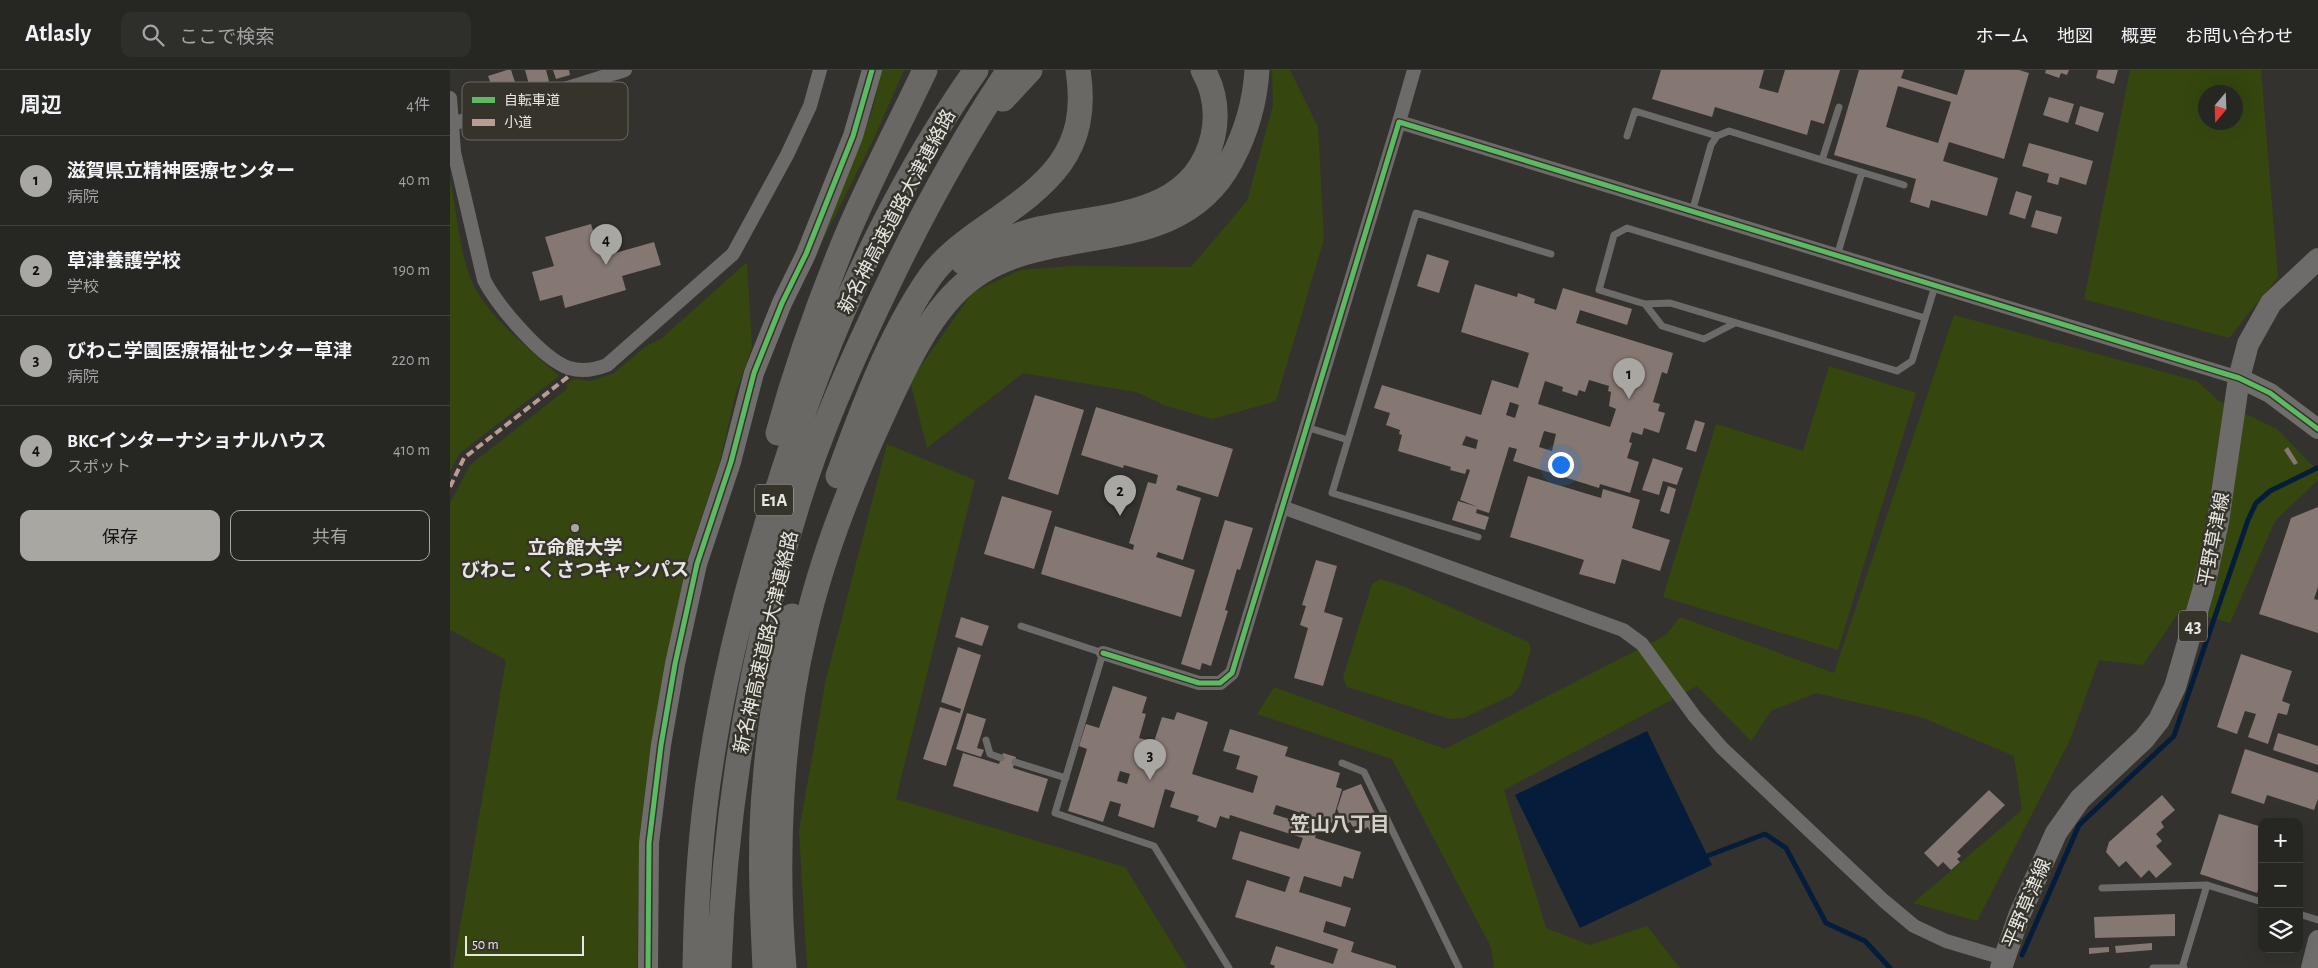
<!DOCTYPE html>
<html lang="ja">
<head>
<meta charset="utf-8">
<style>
	body { margin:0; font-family:"Alegreya Sans","Noto Sans JP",sans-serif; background:#2e2e2a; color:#f1f3f6 }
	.controls { position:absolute; right:15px; bottom:15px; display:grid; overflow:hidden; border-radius:10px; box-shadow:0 5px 20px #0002 }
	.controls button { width:45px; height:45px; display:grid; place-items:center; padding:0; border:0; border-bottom:1px solid #424340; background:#262622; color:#f1f3f6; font:25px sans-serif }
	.compass { position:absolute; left:1748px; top:15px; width:45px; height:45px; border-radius:50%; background:#262622; box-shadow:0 5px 20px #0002; rotate:199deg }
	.scale { position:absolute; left:15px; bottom:12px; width:119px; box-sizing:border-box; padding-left:5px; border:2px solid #e7e6e1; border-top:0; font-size:14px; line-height:18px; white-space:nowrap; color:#e7e6e1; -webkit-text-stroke:4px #36332b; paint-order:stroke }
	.you { position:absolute; left:1110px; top:394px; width:18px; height:18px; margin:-12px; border:4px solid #fff; border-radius:50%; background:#1a73e8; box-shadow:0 0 0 8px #1a73e833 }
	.badge { display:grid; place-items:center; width:32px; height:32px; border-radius:50%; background:#a8a7a2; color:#111; font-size:16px; font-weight:700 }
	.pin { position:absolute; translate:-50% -41px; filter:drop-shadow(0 1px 2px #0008) }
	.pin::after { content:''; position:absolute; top:26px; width:18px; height:15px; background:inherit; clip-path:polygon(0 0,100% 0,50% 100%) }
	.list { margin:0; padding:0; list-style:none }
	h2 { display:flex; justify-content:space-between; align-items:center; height:65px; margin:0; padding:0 20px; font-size:21px }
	h2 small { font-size:16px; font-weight:400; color:#a4a5a5 }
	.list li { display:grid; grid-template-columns:32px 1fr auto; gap:15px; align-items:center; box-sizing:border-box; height:90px; padding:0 20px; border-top:1px solid #424340 }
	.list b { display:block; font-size:19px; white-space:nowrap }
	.list p { margin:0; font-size:16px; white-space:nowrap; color:#a4a5a5 }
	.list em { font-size:16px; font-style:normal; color:#a4a5a5 }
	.actions { display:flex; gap:10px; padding:15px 20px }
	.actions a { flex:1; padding:11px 0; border:1px solid #a8a7a2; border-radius:10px; text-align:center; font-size:18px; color:#a8a7a2 }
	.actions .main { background:#a8a7a2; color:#111 }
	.icon { flex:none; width:28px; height:28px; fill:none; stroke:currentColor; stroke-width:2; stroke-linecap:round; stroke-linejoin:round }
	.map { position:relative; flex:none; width:1868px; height:898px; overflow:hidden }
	header { display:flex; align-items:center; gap:30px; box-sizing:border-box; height:70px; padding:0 25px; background:#262622; border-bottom:1px solid #424340 }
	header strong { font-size:24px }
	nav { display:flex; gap:28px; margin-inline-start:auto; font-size:18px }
	.search { width:350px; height:45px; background:#2e2e2a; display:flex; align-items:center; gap:12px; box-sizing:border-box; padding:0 18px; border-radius:10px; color:#a4a5a5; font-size:19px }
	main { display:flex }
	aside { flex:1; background:#262622 }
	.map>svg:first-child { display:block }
	.green { fill:#35470f; fill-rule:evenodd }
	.water { fill:#051d3b }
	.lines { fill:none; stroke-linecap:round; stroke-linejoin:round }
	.stream { stroke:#051d3b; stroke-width:5 }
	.building { fill:#857771; fill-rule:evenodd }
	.lane { stroke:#6d6b6a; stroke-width:7 }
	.street { stroke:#6d6b6a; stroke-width:14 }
	.secondary { stroke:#6f6e6c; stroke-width:20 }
	.primary { stroke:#6e6c6a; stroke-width:22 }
	.highway { stroke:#6a6865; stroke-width:25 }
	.quiet { stroke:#b99d93; stroke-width:4; stroke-dasharray:8 4; stroke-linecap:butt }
	.cycleway-casing { stroke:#36332b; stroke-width:8 }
	.cycleway { stroke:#5cba63; stroke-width:5 }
	.poi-dot { fill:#a8a7a2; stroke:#36332b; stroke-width:2 }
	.labels { text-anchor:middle; stroke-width:5; stroke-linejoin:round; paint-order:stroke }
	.shield { fill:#36332b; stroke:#b2b0aa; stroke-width:1 }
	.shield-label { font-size:18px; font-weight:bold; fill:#e7e6e1 }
	.street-label { font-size:19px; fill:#e7e6e1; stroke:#36332b }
	.poi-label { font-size:19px; font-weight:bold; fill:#e7e6e1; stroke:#36332b }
	.neighbourhood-label { font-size:20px; font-weight:bold; fill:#d4d0c7; stroke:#36332b }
	.key { fill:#36332b; stroke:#6b6962; stroke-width:1 }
	.key-label { font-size:14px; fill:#e7e6e1 }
</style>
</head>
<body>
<header>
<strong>Atlasly</strong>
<div class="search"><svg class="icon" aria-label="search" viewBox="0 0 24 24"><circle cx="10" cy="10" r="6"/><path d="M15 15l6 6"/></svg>ここで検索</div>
<nav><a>ホーム</a><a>地図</a><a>概要</a><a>お問い合わせ</a></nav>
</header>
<main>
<aside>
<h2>周辺<small>4件</small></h2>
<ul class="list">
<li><span class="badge">1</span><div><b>滋賀県立精神医療センター</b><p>病院</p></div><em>40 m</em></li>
<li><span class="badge">2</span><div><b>草津養護学校</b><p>学校</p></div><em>190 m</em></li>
<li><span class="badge">3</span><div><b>びわこ学園医療福祉センター草津</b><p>病院</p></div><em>220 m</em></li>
<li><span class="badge">4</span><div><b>BKCインターナショナルハウス</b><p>スポット</p></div><em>410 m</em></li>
</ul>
<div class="actions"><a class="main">保存</a><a>共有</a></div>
</aside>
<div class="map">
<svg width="1868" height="898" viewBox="0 0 1868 898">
	<rect width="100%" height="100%" fill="#33322e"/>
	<!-- green -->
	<path class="green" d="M432,0H454L425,66L366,184L422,41Z
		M822,0H840L868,57L874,169L826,331L763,349L716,336L686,322L573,303L477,378L460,311L523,222L570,200L622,196L741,197L797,131L823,35Z
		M1680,0H1811L1828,207L1779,268L1634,229ZM1756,22H1786V52H1756Z
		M0,108C6,139 10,186 23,214C38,247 82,281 109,306L9,384L0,402Z
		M297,192L302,277L286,322L270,391L236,493L198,696L190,764L187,898H3L56,590L0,560V433L20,395L118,318L116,314L124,309L141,311L164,303L196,276L211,269Z
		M1504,245L1747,311L1769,331L1827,359L1868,401V410L1825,451L1780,553L1731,539L1693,595L1649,590L1620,670L1527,851L1463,833L1572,740L1564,686L1471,647L1366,623L1321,641L1301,671L1247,616L1054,720L1096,858L1140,875L1197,856L1230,898H1044L1041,877L942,689L807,644L824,617L995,679L1216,565L1230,547L1384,603Z
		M1379,296L1466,323L1388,580L1213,527L1266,354L1353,381Z
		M437,374L525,410L446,729L675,797L737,898H357L349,761L376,609Z
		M930,509L953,516L1078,572L1081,579L1070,616L1062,625L1014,648L1000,649L897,617L893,607L922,514Z"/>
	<!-- water -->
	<path class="water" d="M1197,661L1262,795L1130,858L1065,725Z"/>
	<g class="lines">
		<!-- stream -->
		<path class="stream" d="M1257,786L1315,764L1336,778L1376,853L1415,871L1440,898
			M1572,885L1629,755L1724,666L1798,450L1806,433L1820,421L1867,398"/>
	</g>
	<!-- building -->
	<path class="building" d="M57,0H61L67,18L44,22L38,6Z
		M75,0H96L99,11L80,18Z
		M103,0H119L120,5L106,9Z
		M1211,0H1314L1309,18L1328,23L1335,0H1390L1374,54L1361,50L1357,65L1265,37L1262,47L1202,29Z
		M1409,0H1454L1451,8L1507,25L1515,0H1569L1579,3L1554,89L1499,72L1493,91L1548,108L1537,146L1481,130L1479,138L1460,132L1466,109L1384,85ZM1448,16L1501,32L1488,73L1436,57Z
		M1596,0H1619L1617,5L1611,3L1609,8L1595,3Z
		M1648,0H1668L1664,14L1646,8Z
		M1599,27L1624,34L1618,53L1593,45Z
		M1630,36L1654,43L1648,62L1625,54Z
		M1579,73L1643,91L1636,115L1610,107L1608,115L1597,112L1599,104L1572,96Z
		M1566,121L1582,126L1575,149L1559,144Z
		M1586,140L1612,147L1607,164L1581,157Z
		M141,154L151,187L204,172L211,195L172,206L176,220L115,238L112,225L90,231L82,202L104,196L95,167Z
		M977,184L999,191L989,223L967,216Z
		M1025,214L1067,227L1068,223L1085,229L1084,233L1106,240L1113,218L1182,239L1177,255L1130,240L1126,253L1223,283L1217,304L1212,302L1203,332L1210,334L1208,341L1215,343L1209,363L1194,358L1192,365L1182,362L1179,372L1182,373L1177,388L1189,392L1180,423L1150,414L1149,418L1063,391L1067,379L1059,377L1039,443L1027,439L1026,443L1039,447L1035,460L1002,450L1008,431L1028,437L1010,430L1020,400L1017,399L1015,404L1000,400L1001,397L948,381L952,365L949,364L950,360L936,355L940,343L924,338L932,315L1031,345L1042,310L1068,318L1079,283L1011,262ZM1139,310L1159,316L1158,321L1161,322L1159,336L1166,339L1160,357L1088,334L1095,311L1113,317L1112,321L1127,326L1129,320L1135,322ZM1060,332L1069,335L1065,348L1056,345ZM1094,361L1106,364L1102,381L1089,377ZM1016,366L1028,370L1026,379L1012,375Z
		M585,325L634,340L608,425L558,409Z
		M646,337L783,379L768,427L728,415L726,420L751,428L733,490L708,482L706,487L745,500L731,547L591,504L605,456L683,480L684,475L679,473L698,412L706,414L708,405L674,395L673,398L631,385Z
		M1245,350L1255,353L1246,382L1236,379Z
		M1838,377L1848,393L1844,395L1834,380Z
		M1203,388L1233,398L1227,415L1213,411L1209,425L1192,420Z
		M1078,406L1151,428L1153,419L1190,430L1182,458L1220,470L1210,501L1172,489L1165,514L1129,504L1134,490L1060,467Z
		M1218,416L1226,419L1219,444L1210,441Z
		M552,426L602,441L584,499L534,484Z
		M1868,437V517L1864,529L1868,530V563L1809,544L1841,448Z
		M775,450L803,458L790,500L787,499L775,540L778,541L761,596L752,593L750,600L731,594Z
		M866,490L887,496L874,542L893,548L873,616L844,608L858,558L850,555L856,536L852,535Z
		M511,547L539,556L532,576L505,567Z
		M508,577L531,585L496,696L473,689L490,637L510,643L511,639L491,632Z
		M1791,584L1842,601L1832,631L1840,634L1837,645L1828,643L1818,674L1798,667L1806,644L1795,641L1787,664L1767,657Z
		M663,616L697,627L692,643L696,644L689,668L704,672L712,647L724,650L727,642L758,652L742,704L803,723L808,706L786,699L790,686L773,681L780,659L838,677L835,686L890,703L886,717L892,719L882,753L826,735L823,744L868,758L865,768L911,782L903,809L894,806L891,817L854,806L849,822L901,838L895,857L876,851L873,862L904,872L901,882L946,896V898H824L825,896L820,894L826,876L883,894L888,879L785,847L797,810L835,822L840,807L782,789L790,761L849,779L853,768L780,745L779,749L770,746L766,758L747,751L749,746L720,737L725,722L715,719L704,758L668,746L671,734L660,731L653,752L618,741L637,679L629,676L636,654L649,658ZM670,701L680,704L677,714L667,711Z
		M517,643L536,649L527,678L534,680L531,687L506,679Z
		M1828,663L1868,676V695L1823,680Z
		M1795,679L1868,703V729L1864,740L1817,725L1814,734L1781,723Z
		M513,683L549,694L553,683L566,687L563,698L598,709L588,742L503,716Z
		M911,714L929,752L924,754L926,758L920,761L918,757L912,760L909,755L903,757L900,752L894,755L887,739L893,721Z
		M1539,720L1555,735L1507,782L1511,786L1507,789L1510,792L1501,800L1493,792L1488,797L1474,783Z
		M1712,725L1725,740L1711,752L1714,757L1706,764L1712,771L1706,776L1722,794L1706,808L1699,800L1691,808L1676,791L1669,797L1656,782L1659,772Z
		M1769,744L1812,757V807L1807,823L1750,804Z
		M1725,844V866L1645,868L1644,847Z
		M1702,873V880L1666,883L1665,876Z
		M1659,877V882L1639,884V878Z"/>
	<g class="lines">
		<!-- lane -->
		<path class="lane" d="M1177,66L1185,41L1267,66
			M1372,90L1454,115
			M1242,142L1261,75L1267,66L1279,61L1372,90L1389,37
			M1387,186L1412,102
			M1195,234L1212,256L1254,269L1285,253
			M1475,248L1177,158L1164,165L1149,220L1195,234L1220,233L1447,301L1462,291L1485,216
			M856,357L898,370
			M1028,467L882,423L966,143L1101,184
			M571,556L653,583L605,743L704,776L779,898
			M536,670L540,684L551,688
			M565,692L616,708
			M892,693L914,702L1009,898
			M1652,818L1757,815L1812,832
			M1849,844L1868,850
			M1703,898H1734
			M1732,898L1757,815"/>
		<!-- street -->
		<path class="street" d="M0,28L2,54L175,0
			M949,52L964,0
			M2,54L4,82L34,210C47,235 92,289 119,298C132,302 144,300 157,295L283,184L337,85L360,36L370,0
			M832,437L1173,560L1192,574L1245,647L1272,678L1434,831L1464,856L1496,871L1553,888
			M653,583L749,613H770L782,603L949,52L1789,308"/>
		<!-- secondary -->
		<path class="secondary" d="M1789,308L1820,323L1868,359
			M198,898L199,773L211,675L225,594L247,494L281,392L304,303L332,233L356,184L403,66L422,0
			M1861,898L1868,870"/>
		<!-- primary -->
		<path class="primary" d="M1551,898L1569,846L1606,763L1630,729L1694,669L1709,650L1725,617L1753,521L1768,452L1789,308L1798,274L1821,233L1868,189"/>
		<!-- highway -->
		<path class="highway" d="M553,29L580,0
			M513,192C536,176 561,166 589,159C654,144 744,149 763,66C768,42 765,21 753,0
			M328,363C346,298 368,235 394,172C418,114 448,57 475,0
			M388,406C412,340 439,266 480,207C494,187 516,171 536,157C598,114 641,83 628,0
			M245,898C246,829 250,761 261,693C273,613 292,536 315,460C363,298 428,139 526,0
			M269,898C275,733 304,565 356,408C380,337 412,268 445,200C479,131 516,64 559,0
			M315,898C312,836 309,773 315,712C319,656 329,601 342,546
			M334,898C325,791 330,666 355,561C372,486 401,413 433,344C454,298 481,238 522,208C601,149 728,192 781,91C796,63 805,32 807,0"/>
		<!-- quiet -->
		<path class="quiet" d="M0,417L14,388L119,306"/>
		<defs>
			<path id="cycleway" d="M653,583L749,613H770L782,603L949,52L1789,308L1820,323L1868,359
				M198,898L199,773L211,675L225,594L247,494L281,392L304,303L332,233L356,184L403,66L422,0"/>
		</defs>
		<!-- cycleway casing -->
		<use href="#cycleway" class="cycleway-casing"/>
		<!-- cycleway -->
		<use href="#cycleway" class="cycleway"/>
	</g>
	<!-- markers -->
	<circle class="poi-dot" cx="125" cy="458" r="5"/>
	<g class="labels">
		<!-- shield labels -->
		<g class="shield">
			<rect x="305" y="414.5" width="38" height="31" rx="4"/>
			<rect x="1729" y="540.5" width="28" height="31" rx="4"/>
		</g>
		<g class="shield-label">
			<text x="324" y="436">E1A</text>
			<text x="1743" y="562">43</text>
		</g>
		<!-- street labels -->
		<g class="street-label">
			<text transform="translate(446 141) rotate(-62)" y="7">新名神高速道路大津連絡路</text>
			<text transform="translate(1763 469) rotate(-79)" y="7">平野草津線</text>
			<text transform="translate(315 572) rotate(-77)" y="7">新名神高速道路大津連絡路</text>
			<text transform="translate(1576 833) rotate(-67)" y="7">平野草津線</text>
		</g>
		<!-- poi labels -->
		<g class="poi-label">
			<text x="125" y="484">立命館大学<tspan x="125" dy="22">びわこ・くさつキャンパス</tspan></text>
		</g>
		<!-- neighbourhood labels -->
		<g class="neighbourhood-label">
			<text x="890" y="761">笠山八丁目</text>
		</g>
	</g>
	<!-- legend -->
	<rect x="12" y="12" width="166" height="58" rx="8" class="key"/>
	<rect x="22" y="27" width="23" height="6" fill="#5cba63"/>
	<rect x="22" y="49" width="23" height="7" fill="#b99d93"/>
	<g class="key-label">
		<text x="54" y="35">自転車道</text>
		<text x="54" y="57">小道</text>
	</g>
</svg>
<div class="controls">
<button>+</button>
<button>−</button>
<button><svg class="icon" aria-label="layers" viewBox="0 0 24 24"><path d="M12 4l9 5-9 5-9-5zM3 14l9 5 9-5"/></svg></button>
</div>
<svg class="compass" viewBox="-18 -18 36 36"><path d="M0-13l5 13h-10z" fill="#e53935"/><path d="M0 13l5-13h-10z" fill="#a4a5a5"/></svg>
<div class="scale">50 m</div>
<div class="you"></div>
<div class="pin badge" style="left:1179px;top:329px">1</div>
<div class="pin badge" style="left:670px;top:446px">2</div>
<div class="pin badge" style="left:700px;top:710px">3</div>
<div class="pin badge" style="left:156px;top:195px">4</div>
</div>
</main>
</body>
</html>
